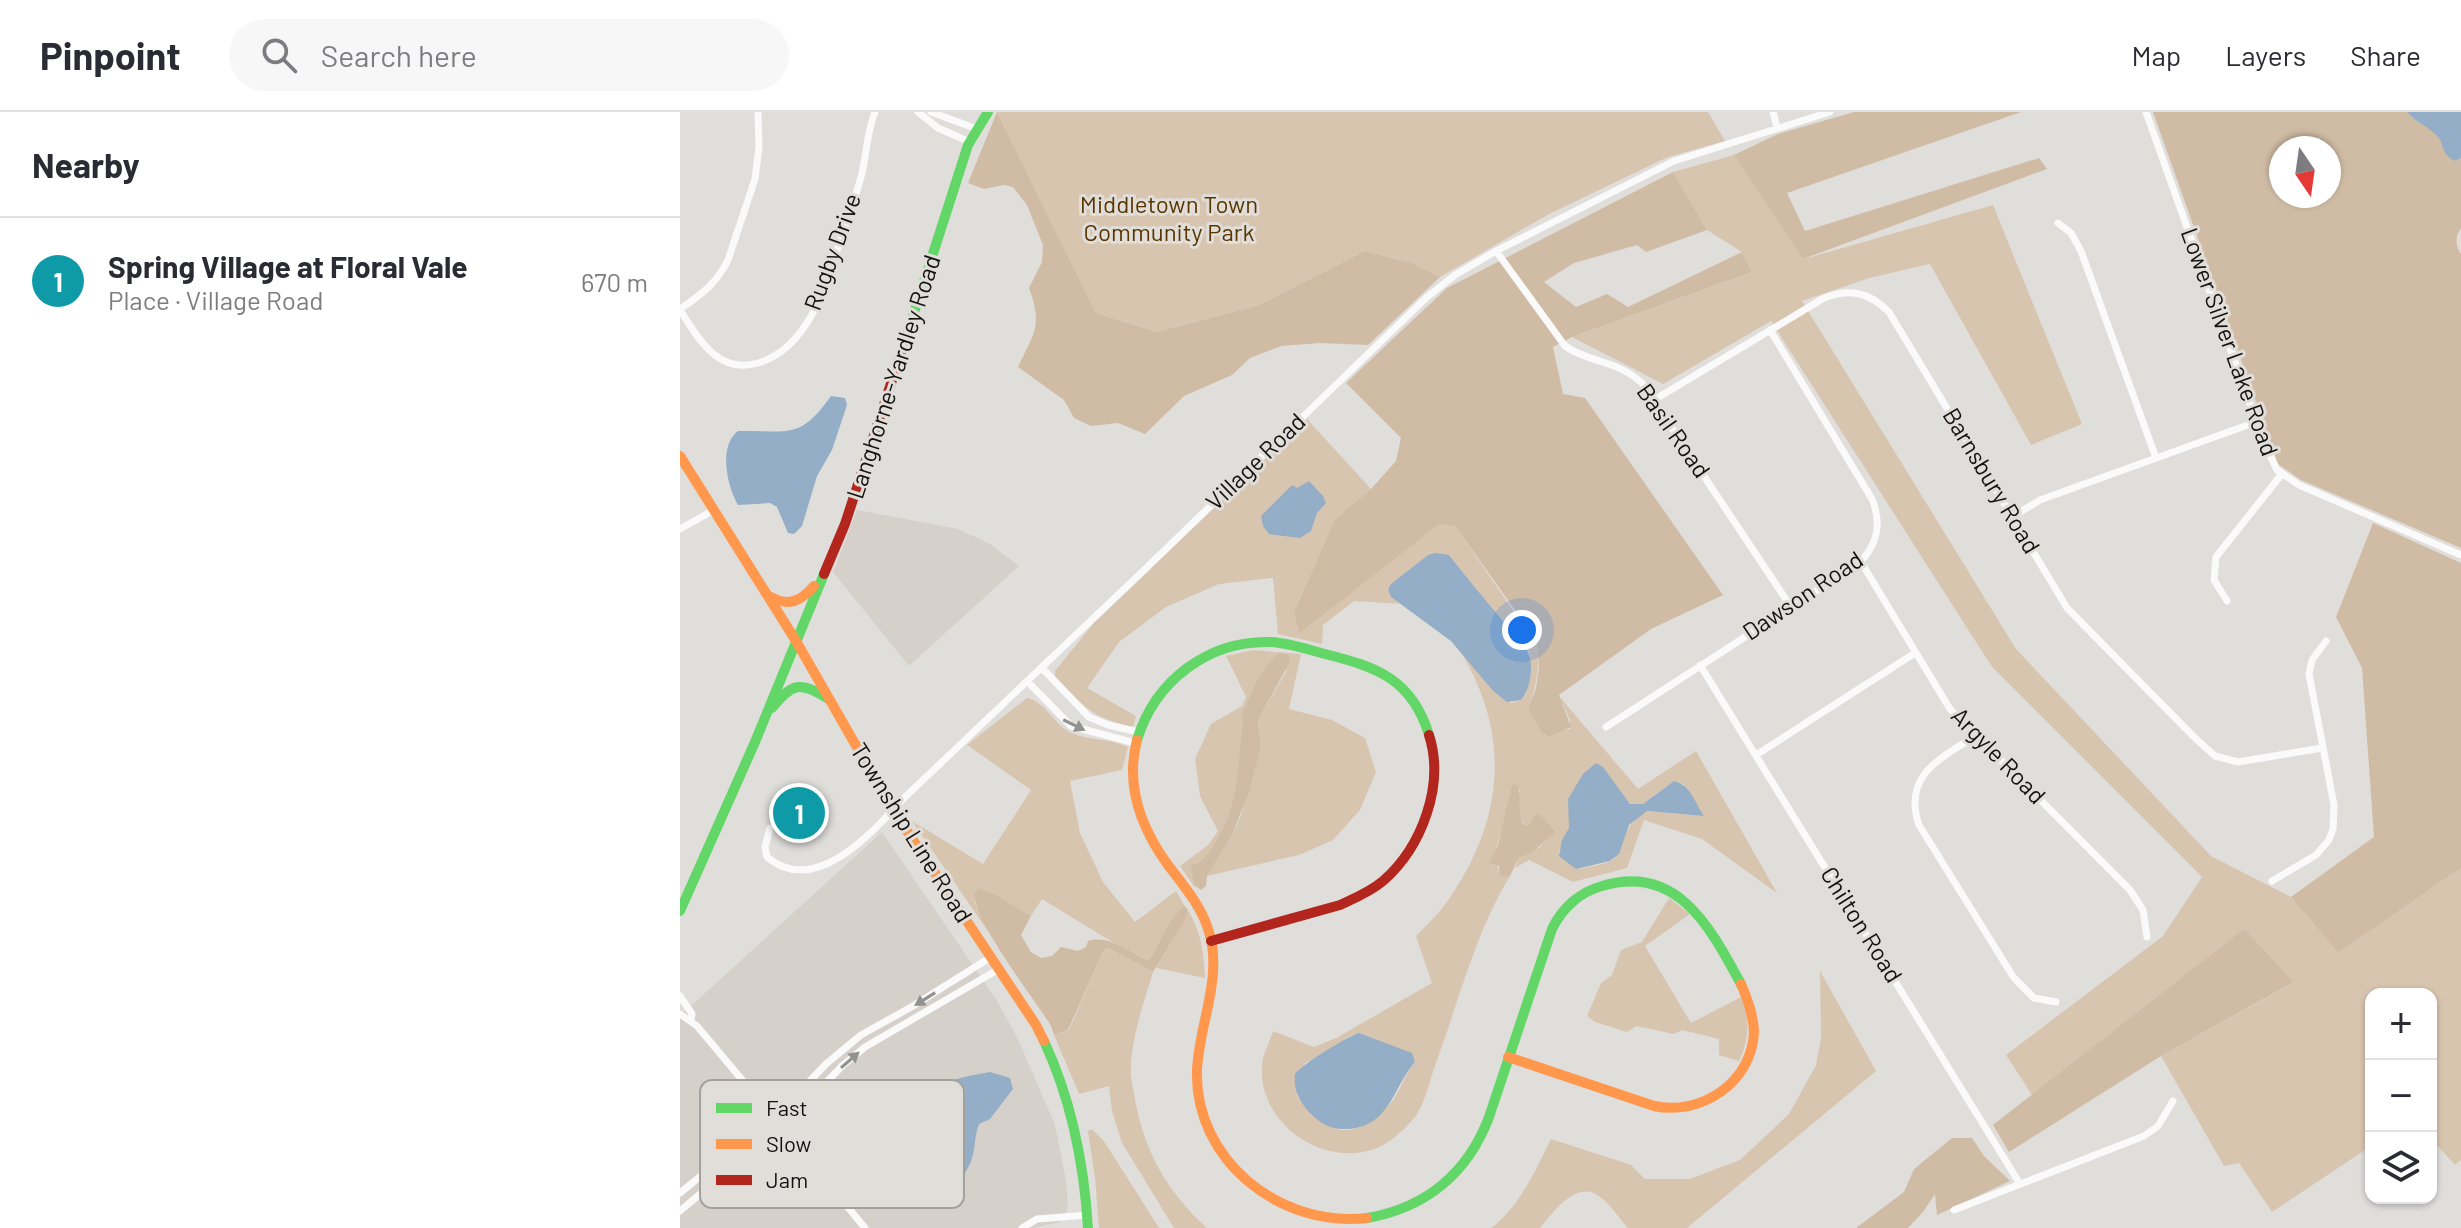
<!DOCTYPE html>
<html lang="en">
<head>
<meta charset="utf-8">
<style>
	body { margin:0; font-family:Barlow,sans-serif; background:#f7f7f7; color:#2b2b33 }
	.controls { position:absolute; right:24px; bottom:24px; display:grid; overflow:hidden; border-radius:16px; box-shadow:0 2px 6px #0004 }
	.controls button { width:72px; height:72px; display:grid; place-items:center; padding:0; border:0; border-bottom:2px solid #e1e1e2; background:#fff; color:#2b2b33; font:40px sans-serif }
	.compass { position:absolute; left:1589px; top:24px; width:72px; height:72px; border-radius:50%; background:#fff; box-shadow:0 2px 6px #0004; rotate:167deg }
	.you { position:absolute; left:842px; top:518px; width:28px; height:28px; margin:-20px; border:6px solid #fff; border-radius:50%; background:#1a73e8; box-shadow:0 0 0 12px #1a73e833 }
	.badge { display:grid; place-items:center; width:52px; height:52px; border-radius:50%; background:#2563eb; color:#fff; font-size:26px; font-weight:700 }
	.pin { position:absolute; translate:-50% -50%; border:4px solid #fff; box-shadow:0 2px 8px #0006 }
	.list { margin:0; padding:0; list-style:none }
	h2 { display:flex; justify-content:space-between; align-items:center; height:104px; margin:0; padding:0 32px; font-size:34px }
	h2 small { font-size:26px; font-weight:400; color:#7c7c81 }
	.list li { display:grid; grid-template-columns:52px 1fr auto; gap:24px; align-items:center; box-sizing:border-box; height:128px; padding:0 32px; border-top:2px solid #e1e1e2 }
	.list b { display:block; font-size:30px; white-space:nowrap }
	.list p { margin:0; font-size:26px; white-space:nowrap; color:#7c7c81 }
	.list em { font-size:26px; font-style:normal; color:#7c7c81 }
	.icon { flex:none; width:44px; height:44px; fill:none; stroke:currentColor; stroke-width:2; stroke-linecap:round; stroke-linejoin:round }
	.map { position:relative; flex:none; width:1781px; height:1116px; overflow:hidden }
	header { display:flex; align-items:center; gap:48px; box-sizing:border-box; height:112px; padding:0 40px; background:#fff; border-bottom:2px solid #e1e1e2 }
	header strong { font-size:38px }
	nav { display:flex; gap:44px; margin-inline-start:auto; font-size:28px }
	.search { width:560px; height:72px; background:#f7f7f7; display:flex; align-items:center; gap:20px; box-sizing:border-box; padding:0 28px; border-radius:44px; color:#7c7c81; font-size:30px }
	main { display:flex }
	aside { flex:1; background:#fff }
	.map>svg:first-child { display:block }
	.built { fill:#d6d0ca }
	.green { fill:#d8c5b0; fill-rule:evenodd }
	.forest { fill:#d0bca5; fill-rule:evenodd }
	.water { fill:#93aec6 }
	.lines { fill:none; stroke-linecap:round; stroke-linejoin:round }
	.street { stroke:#fafafa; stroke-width:7 }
	.fast { stroke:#63d668; stroke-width:10 }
	.slow { stroke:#ff974d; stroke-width:10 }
	.jam { stroke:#b3261e; stroke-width:10 }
	.oneway { fill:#929291 }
	.labels { text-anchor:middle; stroke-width:6; stroke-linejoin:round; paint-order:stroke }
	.park-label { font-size:24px; fill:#593601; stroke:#e1deda }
	.street-label { font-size:24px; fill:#131210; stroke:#e1deda }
	.key { fill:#e1deda; stroke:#a3a19d; stroke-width:2 }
	.key-label { font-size:22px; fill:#131210 }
</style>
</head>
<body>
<header>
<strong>Pinpoint</strong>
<div class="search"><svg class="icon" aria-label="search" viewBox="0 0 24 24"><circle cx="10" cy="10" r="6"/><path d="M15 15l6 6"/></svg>Search here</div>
<nav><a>Map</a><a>Layers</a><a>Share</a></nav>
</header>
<main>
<aside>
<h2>Nearby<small></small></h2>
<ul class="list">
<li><span class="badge" style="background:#0f9aa8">1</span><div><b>Spring Village at Floral Vale</b><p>Place · Village Road</p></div><em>670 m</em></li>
</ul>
</aside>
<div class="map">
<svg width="1781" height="1116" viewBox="0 0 1781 1116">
	<rect width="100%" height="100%" fill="#e0dedb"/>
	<!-- built -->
	<path class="built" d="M177,398L278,417L310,432L339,454L229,554L153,460Z
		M202,720L316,887L338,927L375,1013L386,1068L388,1096L380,1110L353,1116H0V904Z"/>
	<!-- green -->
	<path class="green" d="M317,0H1028L1045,29L988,45L869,102L760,165L732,151L685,139L579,193L477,220L416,201Z
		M1054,43L1124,147L1313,93L1402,312L1351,333L1250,152L1189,166L1122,189L1336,537L1531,744L1611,785L1658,841L1781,756V1048L1775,1053L1751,1027V882H1691V1034L1592,1100L1559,1051L1544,1054L1481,944L1613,871L1564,818L1352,983L1326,943L1483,824L1522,765L1312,555L1091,209L983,272L892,225L1072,160L1062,140L1027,118L993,60Z
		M627,307L691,377L655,407L614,500L619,522L759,411L775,414L852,526L857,529C860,554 857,573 848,597L865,624L880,618L890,617V608L879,584L958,677L1016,639L1097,781L1022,727L964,708L947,756L893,770L849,748L835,756L839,745L859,736L874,716L863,708L850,710L848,715C836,707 837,691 840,679L832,672L826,703L815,740L819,762L830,764C795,821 779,889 756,951C750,967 746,988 737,1002C731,1011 719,1022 711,1028C658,1066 577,1017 582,954C582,943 590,930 593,919L634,935L656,926L752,871L736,824C747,812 760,801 769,787C825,706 831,621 779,537L813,579L831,591L841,588L846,582L851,562L849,540L841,526L818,504L769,443H748L708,477L718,491L723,492L674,489L643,513L642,532L598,522L593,466L539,472L486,495L439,530L407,576L456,604L453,615C412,606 404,594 375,566V559L413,512ZM994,669L1003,672L1023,704L967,699C939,714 945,741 931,749C922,753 909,754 900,757L879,740L889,716L945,688L955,694L963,692ZM672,923L693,926L735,950C724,963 720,981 709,993C674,1031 646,1024 617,984L625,951L645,941Z
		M573,538L621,542L609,597L652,608L685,626L696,660L680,698L653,728L619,743L527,764L551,725L561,703L581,634L578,608L607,558C573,567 576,572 561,602L563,607L556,687L533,739L514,762L513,769L516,777L500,754L528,733L538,719L520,684L515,647L531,612L562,594L566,585L546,544Z
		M347,586C365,589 375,614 392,621C409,629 431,626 448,635L442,658L390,669L400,721L423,770L455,810L496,779L504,793L490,809L472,844L468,848L429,828L362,787L351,804L313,781H294L295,792L314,828L232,709L303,752L351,678L287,633Z
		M989,786L1010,802L965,834L1011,911L1061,885C1071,907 1069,928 1059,949L1039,943V927L1002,918L994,922L956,914L947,920L915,910L907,904L921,871L932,863L941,838L962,830Z
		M508,798C521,820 524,841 525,866L476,856L504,811Z
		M428,836L473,860C464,891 451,925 451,958C450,965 453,974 454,982C463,1037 486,1079 527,1116H494L442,1031L432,999L429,974L399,982L374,923L389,918L424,838Z
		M1140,859L1196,959L1007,1116H948C939,1106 928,1089 917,1083C895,1069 872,1102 860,1116H811C839,1096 856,1057 871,1027L951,1053L965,1067H1010L1060,1048L1109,1002L1136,953L1141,926Z
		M412,1017L424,1029L479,1116H419L415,1066L408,1019Z"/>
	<!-- forest -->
	<path class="forest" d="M317,0L416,201L477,220L579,193L685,139L732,151L760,165L688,233L640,231L601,234L570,246L552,263L504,284L465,322L438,311L411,314L394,306L384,288L338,255C354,221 363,214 349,176L362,150L363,133L347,93L333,75L324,73L304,77L288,71Z
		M1174,0H1341L1107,81L1125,119L1359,46L1367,57L1123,147L1054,43L1098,22Z
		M1473,0H1727C1735,10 1745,13 1755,21C1760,26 1767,40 1775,49L1781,46V116C1775,125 1775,133 1781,142V436L1621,368L1598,352ZM1601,36H1649V84H1601Z
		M993,60L1027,118L966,140L957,133L894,151L864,170L896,195L927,182L948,195L1062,140L1072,160L892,225L873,235L883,282L905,286L1043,483L971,517L879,583L891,615L868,625L862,621L848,597L856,576L859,556L857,529L775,414L759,412L619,522L614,500L655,407L691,377L716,349L721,326L666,271L767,176Z
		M1693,411L1781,451V756L1658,841L1611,785L1694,725L1682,556L1656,505Z
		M600,541L608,543L610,550L578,608L581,634L569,680L551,725L527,764L526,774L521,778L514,773L511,754C526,749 529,741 536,729C561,689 557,652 563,608L561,602C572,581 580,555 600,541Z
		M832,672L837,673C843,685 836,699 843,712L848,714L854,704L859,702L874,717L875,721C863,729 855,742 839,745L830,764L822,765L819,762V754L809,751L818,733Z
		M300,777L313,781L351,804L341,823L351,840L361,846L372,844L381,835L398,839L406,835L408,829C429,822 449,840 468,848L472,844L490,809L504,793L508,798L504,811L473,860L428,836L424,838L388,918L374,923L371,914C354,886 294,810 294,781Z
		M1564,817L1614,870L1481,944L1329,1040L1313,1013Z
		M1272,1026H1292L1304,1044L1330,1069L1257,1103L1255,1082L1243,1100L1228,1116H1176L1224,1080L1234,1057Z"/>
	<!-- water -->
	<path class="water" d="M1727,0H1781V46L1775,49C1759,41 1766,31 1755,22C1746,13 1735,10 1727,0Z
		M151,284L165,286L167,293L152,338L137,364L122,414L114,422L108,421L97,395L90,391L58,393C47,374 38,334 58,319C109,318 119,329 151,284Z
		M629,369L643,384L646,391L637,401L631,419L620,426L589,422L583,414L581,404L612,373L617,376Z
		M756,441L769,443C785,463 801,483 817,502C833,522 852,531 851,559C850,570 848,580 841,588L827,590L813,579L771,529L711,485L708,477L711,472L748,443Z
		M916,651L923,655L950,692H963L994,669C1012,674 1014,690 1024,704L967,699L949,713L939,742L930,749L896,757L879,744L882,728L889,716L888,687L903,662Z
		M679,921L732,941L735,950C713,975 710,1014 669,1017C652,1018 642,1013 630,1001C620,990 613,978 615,962C621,953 668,924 679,921Z
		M310,960L330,966L333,977L310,1007L299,1012C294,1025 296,1036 291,1049C271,1099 236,1067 219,1035L229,1020L223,1011C239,974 274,966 310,960Z"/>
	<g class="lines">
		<!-- street -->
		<path class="street" d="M238,0L258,16L290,30
			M251,0L297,17
			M1093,0L1097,15
			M1466,0L1582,326L1597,358L1619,373L1781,443
			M1378,111L1391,121L1401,139L1476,346
			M816,139L885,234C911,252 935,247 962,271L1111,495
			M0,197C21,183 37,171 48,148L75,67L79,35L78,0
			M0,198C18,226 38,263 78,251C129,236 146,173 160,129C167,108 175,87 181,65C187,43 186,22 195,0
			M974,288L1144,186C1170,176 1189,180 1209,200L1387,496L1514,625L1535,644L1558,650L1642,636
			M1332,405L1360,388L1576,310
			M0,417L34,398
			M1181,450L1270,597L1450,778L1463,798L1467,825
			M1547,489L1534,468L1536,445L1601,363
			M1020,553L1340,1072
			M362,556L409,605L428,613L459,620
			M348,570L391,614L455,631
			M926,615L1178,452C1198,433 1202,412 1192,387L1090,218
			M1297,623C1261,646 1222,663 1239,713L1334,866L1354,886L1376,890
			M1076,643L1235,541
			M90,716L85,735L87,745C135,786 193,720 224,686L461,461L747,185L775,163L816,139L994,49L1150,0
			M1592,769L1636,743L1649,728L1653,717L1654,693L1629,562L1632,548L1646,529
			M0,884L12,902L11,909
			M0,902L17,914L84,994
			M77 1009a19 19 0 1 1 38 0a19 19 0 1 1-38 0Z
			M107,993L146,952L181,923L233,894L311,845
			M115,1003L162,954L185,935L319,857
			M109,1024L185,1116
			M0,1081L78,1017
			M1274,1098L1464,1024L1478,1014L1493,989
			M0,1099L86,1026
			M342,1116L357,1107L408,1103"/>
		<!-- fast -->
		<path class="fast" d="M231,210L288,33L308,0
			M92,596C112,571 120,569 147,586
			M457,628C475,569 528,528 591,530C609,531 627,537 645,542C697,555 732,567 749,623
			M0,799L75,630L144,462
			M364,929C392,989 404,1051 408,1116
			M687,1106C746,1096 788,1061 809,1005L872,817C882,796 900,780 922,774C998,751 1031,817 1061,872"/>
		<!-- slow -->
		<path class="slow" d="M0,344L116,529L213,698L356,913L364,929
			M91,485C109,495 121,489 134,474
			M457,628C445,674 461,716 488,753C504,774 522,795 529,820C543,866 519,912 517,958C514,1048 600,1116 687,1106
			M828,945L974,994C1021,1004 1071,971 1074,921C1074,904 1068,888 1061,872"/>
		<!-- jam -->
		<path class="jam" d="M144,462L165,412L231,210
			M531,829L660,793C675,786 690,780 703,769C742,735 765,673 749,623"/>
	</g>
	<!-- one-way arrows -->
	<defs><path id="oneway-solid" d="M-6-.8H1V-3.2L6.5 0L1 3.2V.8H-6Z" transform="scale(2)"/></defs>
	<g class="oneway">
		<use href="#oneway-solid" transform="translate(394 613) rotate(26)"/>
		<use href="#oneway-solid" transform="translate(245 887) rotate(148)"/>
		<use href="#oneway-solid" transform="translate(170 948) rotate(-41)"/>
	</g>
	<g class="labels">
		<!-- park labels -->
		<g class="park-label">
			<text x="489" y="101">Middletown Town<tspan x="489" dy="28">Community Park</tspan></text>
		</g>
		<!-- street labels -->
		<g class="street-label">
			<text transform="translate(153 140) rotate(-70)" y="8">Rugby Drive</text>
			<text transform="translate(1549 230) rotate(70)" y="8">Lower Silver Lake Road</text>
			<text transform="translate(214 265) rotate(-72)" y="8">Langhorne-Yardley Road</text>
			<text transform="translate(993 319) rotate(55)" y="8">Basil Road</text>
			<text transform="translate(576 350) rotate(-44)" y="8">Village Road</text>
			<text transform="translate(1311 369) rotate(59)" y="8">Barnsbury Road</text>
			<text transform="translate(1123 484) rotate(-34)" y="8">Dawson Road</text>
			<text transform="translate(1318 644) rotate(46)" y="8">Argyle Road</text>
			<text transform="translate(231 721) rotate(58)" y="8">Township Line Road</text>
			<text transform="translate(1181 813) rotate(58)" y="8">Chilton Road</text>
		</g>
	</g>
	<!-- legend -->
	<rect x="20" y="968" width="264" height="128" rx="12" class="key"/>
	<rect x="36" y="991" width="36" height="10" fill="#63d668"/>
	<rect x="36" y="1027" width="36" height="10" fill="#ff974d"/>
	<rect x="36" y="1063" width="36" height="10" fill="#b3261e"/>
	<g class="key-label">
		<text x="86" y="1004">Fast</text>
		<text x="86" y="1040">Slow</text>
		<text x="86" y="1076">Jam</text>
	</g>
</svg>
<div class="controls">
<button>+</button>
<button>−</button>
<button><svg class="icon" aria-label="layers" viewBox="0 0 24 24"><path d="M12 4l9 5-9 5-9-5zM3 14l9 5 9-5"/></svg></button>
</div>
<svg class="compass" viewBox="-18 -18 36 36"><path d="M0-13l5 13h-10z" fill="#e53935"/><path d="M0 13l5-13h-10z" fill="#7c7c81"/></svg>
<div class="you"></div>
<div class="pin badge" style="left:119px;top:701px;background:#0f9aa8">1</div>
</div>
</main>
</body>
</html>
